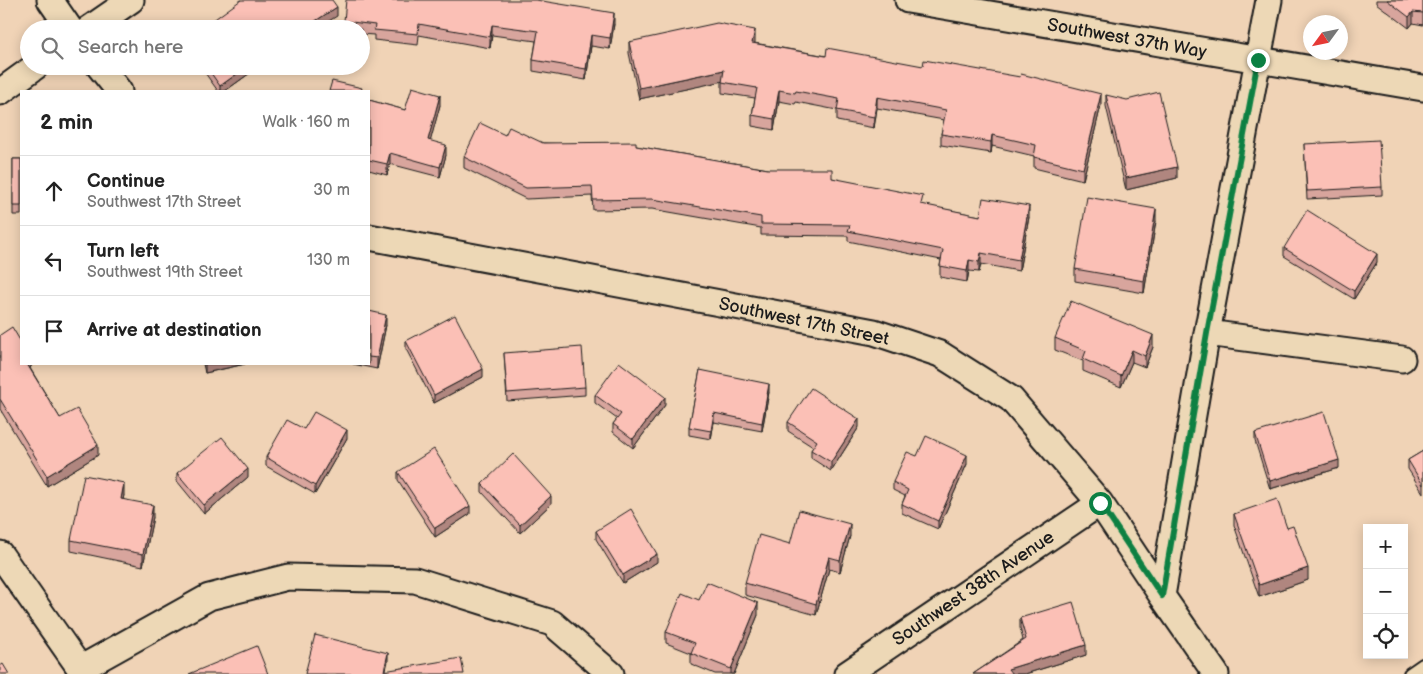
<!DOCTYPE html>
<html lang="en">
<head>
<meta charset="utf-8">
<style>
	body { margin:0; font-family:"Balsamiq Sans",sans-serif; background:#f6f6f6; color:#222 }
	.controls { position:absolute; right:15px; bottom:15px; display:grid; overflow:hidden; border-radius:0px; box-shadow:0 2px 12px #0003 }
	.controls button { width:45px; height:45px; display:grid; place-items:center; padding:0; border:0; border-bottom:1px solid #e0e0e0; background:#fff; color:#222; font:25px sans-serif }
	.compass { position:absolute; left:1303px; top:15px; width:45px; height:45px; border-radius:50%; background:#fff; box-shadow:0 2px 12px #0003; rotate:237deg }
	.stop { position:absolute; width:15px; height:15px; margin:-11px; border:4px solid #0b8043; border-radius:50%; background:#fff }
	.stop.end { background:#0b8043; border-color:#fff; box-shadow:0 1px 5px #0008 }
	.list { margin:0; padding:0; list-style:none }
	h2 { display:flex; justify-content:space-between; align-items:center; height:65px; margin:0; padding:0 20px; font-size:21px }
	h2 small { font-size:16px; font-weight:400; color:#767676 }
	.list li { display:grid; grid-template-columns:32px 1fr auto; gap:15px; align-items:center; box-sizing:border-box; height:70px; padding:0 20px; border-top:1px solid #e0e0e0 }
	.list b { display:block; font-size:19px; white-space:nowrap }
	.list p { margin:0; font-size:16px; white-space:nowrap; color:#767676 }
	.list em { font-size:16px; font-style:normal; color:#767676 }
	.icon { flex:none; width:28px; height:28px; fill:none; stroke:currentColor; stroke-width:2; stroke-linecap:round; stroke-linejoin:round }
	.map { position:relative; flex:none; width:1423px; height:674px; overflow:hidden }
	.search { position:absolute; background:#fff; box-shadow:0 2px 12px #0003; left:20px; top:20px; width:350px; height:55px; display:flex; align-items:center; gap:12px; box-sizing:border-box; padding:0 18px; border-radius:28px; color:#767676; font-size:19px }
	.panel { position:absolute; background:#fff; box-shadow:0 2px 12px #0003; left:20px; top:90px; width:350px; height:275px; border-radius:0px }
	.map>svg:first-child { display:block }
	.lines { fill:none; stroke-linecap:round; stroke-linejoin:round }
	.lane-casing { stroke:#1c1c1c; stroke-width:16 }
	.street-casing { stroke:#1c1c1c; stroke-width:29 }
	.lane { stroke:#edd8b6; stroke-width:12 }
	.street { stroke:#edd8b6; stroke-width:25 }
	.wall { fill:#d8a59d; stroke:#1c1c1c }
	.shaded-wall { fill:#b0867f; stroke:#1c1c1c }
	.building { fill:#fbc0b6; stroke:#1c1c1c }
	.route { stroke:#0b8043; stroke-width:6 }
	.labels { text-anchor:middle; stroke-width:4; stroke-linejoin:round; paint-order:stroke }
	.street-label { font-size:18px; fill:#1c1c1c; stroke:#edd8b6 }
</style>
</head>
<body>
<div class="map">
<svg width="1423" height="674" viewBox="0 0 1423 674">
	<rect width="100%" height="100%" fill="#f0d3b6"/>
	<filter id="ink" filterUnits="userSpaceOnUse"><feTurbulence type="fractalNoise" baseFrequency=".02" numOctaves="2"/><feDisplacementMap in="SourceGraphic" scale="10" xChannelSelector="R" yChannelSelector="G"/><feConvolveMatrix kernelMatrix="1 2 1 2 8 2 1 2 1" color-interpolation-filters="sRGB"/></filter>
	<g filter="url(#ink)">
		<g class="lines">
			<defs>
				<path id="lane" d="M1410,674L1423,665"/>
				<path id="street" d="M50,0L70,29
					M908,0L1423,88
					M89,29L131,0
					M99,66L119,91
					M0,92L36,66
					M369,237L874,332L940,354L1011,399L1100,503L1162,596
					M1207,333L1402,359
					M0,554L84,674
					M80,669L209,597L288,577L415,580L552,623L611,674
					M847,674L1100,503
					M1216,674L1162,596L1207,333L1269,0"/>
			</defs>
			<!-- lane casing -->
			<use href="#lane" class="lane-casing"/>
			<!-- street casing -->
			<use href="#street" class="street-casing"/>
			<!-- lane -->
			<use href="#lane" class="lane"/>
			<!-- street -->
			<use href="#street" class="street"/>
		</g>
		<!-- wall -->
		<path class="wall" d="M1376,0H1423V25L1413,23L1409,28L1376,3Z
			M344,21L614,24L610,49L591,46L586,80L533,71V60L536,41L492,35L490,48L419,35L418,45L374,40V35L361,34V29H344Z
			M629,42H755L754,43L1101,105L1083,180L1034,168V156L992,146L991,153L941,145V134L944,120L877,108L874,128L837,121V110L796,102L795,104L779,101L774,130L752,126V115L755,98L722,93V81L639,99L629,53Z
			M200,66H257V68L225,91H218Z
			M1106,95L1177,178L1126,190L1106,106Z
			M369,100L405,110L440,105L430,141L446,155L440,177L390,164L387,175L369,170Z
			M505,135L543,143L636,146L768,169L832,178L923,205L980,216L1029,217L1019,271L981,264L979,272L969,271L967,282L940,277V266L941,260L848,241V236L761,235V228L652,209L593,210L592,196L526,199L464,168V157Z
			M1304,144L1382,187V195L1307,199Z
			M13,159H21V215H13Z
			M1156,221L1144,293L1075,281V269Z
			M1284,248L1377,262L1354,299L1284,256Z
			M369,311L386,325L377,369L353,364H369Z
			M0,335L31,364V367L30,368L60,418L98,455L47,486L0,409Z
			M1055,338L1153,347L1145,367L1132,362L1121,387L1083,371V361L1055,350Z
			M406,341L483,377L434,403L406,349Z
			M504,353L585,387V395L507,401Z
			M203,364H245L205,373Z
			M700,370L769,392L762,431L714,422L711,439L689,435V427Z
			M595,395L665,405L633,448L613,432V424L617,419L595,403Z
			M788,422L859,427L831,471L811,458V450L813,447L788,431Z
			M304,429L347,438L315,494L266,466V457Z
			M1255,433L1339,468L1270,489L1255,441Z
			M1423,451V493L1408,469V460Z
			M917,456L967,464L938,529L902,513V504L905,496L893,490V482Z
			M398,472L470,514L435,537L398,480Z
			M177,473L248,477L204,514L177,481Z
			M482,484L551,504L520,533L482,492Z
			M124,495L123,499L153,517L143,566L71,551V540Z
			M1234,514L1287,528L1308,580L1259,597L1234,525Z
			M596,531L657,562L623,583L596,539Z
			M850,536L840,572L829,569L816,615L745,595V583L790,544Z
			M699,600L758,615L734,674H715L691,664V653L666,643V632Z
			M1020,618L1086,655L1025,674H973L1023,640L1020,628Z"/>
		<!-- shaded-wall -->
		<path class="shaded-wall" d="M337,7V16L316,29H303Z
			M1413,12V23L1409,28V17Z
			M614,13V24L610,49V38Z
			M492,25V35L490,48V37Z
			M755,30V42L752,54V43Z
			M591,35V46L586,80V69Z
			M248,66H257V68L225,91H220V86Z
			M724,70V81L639,99V88Z
			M779,90V101L774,130V119Z
			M1101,94V105L1083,180V169Z
			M440,95V105L428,150V140Z
			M877,97V108L874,128V117Z
			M992,135V146L991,153V142Z
			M446,145V155L440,177V167Z
			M390,153V164L387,175V164Z
			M1177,167V178L1126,190V178Z
			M1029,206V217L1019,271V260Z
			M1156,209V221L1144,293V281Z
			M981,253V264L979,272V262Z
			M1377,254V262L1354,299V291Z
			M969,260V271L967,282V271Z
			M386,315V325L377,369V358Z
			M1153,335V347L1145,367V356Z
			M1132,350V362L1121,387V376Z
			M26,364H31V367L26,371Z
			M205,364H245L205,373Z
			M483,369V377L434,403V395Z
			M769,384V392L762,431V423Z
			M665,397V405L633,448V439Z
			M714,413V422L711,439V431Z
			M859,419V427L831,471V462Z
			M347,430V438L315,494V486Z
			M98,445V455L47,486V476Z
			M967,455V464L938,529V521Z
			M1339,460V468L1270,489V481Z
			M248,469V477L204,514V505Z
			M124,483V495L121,510V499Z
			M551,496V504L520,533V525Z
			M153,505V517L143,566V554Z
			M470,506V514L435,537V528Z
			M850,524V536L840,572V560Z
			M657,554V562L623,583V575Z
			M829,557V569L816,615V604Z
			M1308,568V580L1259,597V585Z
			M758,603V615L734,674H731V669Z
			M1086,645V655L1025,674H1008V669Z
			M388,653V661L385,674L384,671Z"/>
		<!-- building -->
		<path class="building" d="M241,0H332L337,7L303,29H201Z
			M346,0H536L614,13L610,38L591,35L586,69L533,60L538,31L492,25L490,37L419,24L418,34L374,30L375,25L344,21Z
			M1387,0H1423V13L1413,12L1409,17Z
			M717,23L755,30L752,43L826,56L827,48L923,66L924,60L1020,77L1021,74L1101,94L1083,169L1034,157L1036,145L992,135L991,142L941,134L946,110L877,97L874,117L837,110L839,99L796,91L795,93L779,90L774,119L752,115L757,88L722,82L724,70L639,88L629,42Z
			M206,66H248L220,86Z
			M332,81L362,88L361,91H329Z
			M412,87L440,95L428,140L446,145L440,167L390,153L387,164L369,160V100L405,110Z
			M1159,92L1177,167L1126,178L1106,95L1127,100Z
			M480,123L505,135L509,127L543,143L636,142V146L768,169H832V178L923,196L921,204L980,216L983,198L1029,206L1019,260L981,253L979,262L969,260L967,271L940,266L943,250L848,231L850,225L761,224V217L652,199L593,200L592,186L526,188L464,157Z
			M1379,140L1382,187L1307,191L1304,144Z
			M13,159H21V206H13Z
			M1087,197L1156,209L1144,281L1075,269Z
			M1307,210L1377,254L1354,291L1284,248Z
			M1071,301L1153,335L1145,356L1132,350L1121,376L1083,359L1086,351L1055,338Z
			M369,311L386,315L377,358L369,357Z
			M455,315L483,369L434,395L406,341Z
			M12,327L21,342V364H27L60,418L77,409L98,445L47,476L0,399V335Z
			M582,347L585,387L507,393L504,353Z
			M619,362L665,397L633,439L613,424L621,414L595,395Z
			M700,370L769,384L762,423L714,413L711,431L689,427Z
			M811,388L859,419L831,462L811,450L817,441L788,422Z
			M314,412L347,430L315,486L266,457L287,420L304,429Z
			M1324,412L1339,460L1270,481L1255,433Z
			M926,436L967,455L938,521L902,504L908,490L893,482L907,452L917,456Z
			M222,437L248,469L204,505L177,473Z
			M434,449L470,506L435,528L398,472Z
			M1423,451V485L1408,460Z
			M513,454L551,496L520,525L482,484Z
			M84,475L124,483L121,499L153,505L143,554L71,540Z
			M1277,499L1287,528L1293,526L1308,568L1259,585L1234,514Z
			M631,509L657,554L623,575L596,531Z
			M799,510L850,524L840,560L829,557L816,604L745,583L759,535L790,544Z
			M707,582L758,603L731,669L691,653L695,643L666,632L682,593L699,600Z
			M1073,602L1086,645L1008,669L1012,674H973L1026,639L1020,618Z
			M315,635L388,653L384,671L461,658L464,674H305Z
			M257,646L268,674H189Z
			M3,664L9,674H0V666Z"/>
	</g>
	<g class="lines" filter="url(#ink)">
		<!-- route -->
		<path class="route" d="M1100,503L1162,596L1207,333L1258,60"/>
	</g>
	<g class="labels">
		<!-- street labels -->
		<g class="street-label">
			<text transform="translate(1127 38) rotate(10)" y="6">Southwest 37th Way</text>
			<text transform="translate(804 321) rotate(12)" y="6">Southwest 17th Street</text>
			<text transform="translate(973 588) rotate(-34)" y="6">Southwest 38th Avenue</text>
		</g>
	</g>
</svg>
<div class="controls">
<button>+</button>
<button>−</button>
<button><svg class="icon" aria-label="locate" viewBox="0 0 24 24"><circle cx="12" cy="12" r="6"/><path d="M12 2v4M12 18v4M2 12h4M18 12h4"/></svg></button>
</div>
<svg class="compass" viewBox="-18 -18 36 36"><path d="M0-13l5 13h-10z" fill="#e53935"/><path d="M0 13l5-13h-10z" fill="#767676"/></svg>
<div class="stop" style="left:1100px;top:503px"></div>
<div class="stop end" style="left:1258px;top:60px"></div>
<div class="search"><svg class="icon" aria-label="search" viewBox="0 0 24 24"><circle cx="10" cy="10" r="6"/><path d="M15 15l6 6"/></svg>Search here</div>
<section class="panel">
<h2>2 min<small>Walk · 160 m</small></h2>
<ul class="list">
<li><svg class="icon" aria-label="ahead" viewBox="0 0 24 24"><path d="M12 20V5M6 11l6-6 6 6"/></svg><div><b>Continue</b><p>Southwest 17th Street</p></div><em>30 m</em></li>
<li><svg class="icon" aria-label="left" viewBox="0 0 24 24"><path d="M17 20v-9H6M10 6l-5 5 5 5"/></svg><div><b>Turn left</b><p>Southwest 19th Street</p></div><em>130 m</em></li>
<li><svg class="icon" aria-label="arrive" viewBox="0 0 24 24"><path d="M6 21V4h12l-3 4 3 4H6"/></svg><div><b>Arrive at destination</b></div></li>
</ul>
</section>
</div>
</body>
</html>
